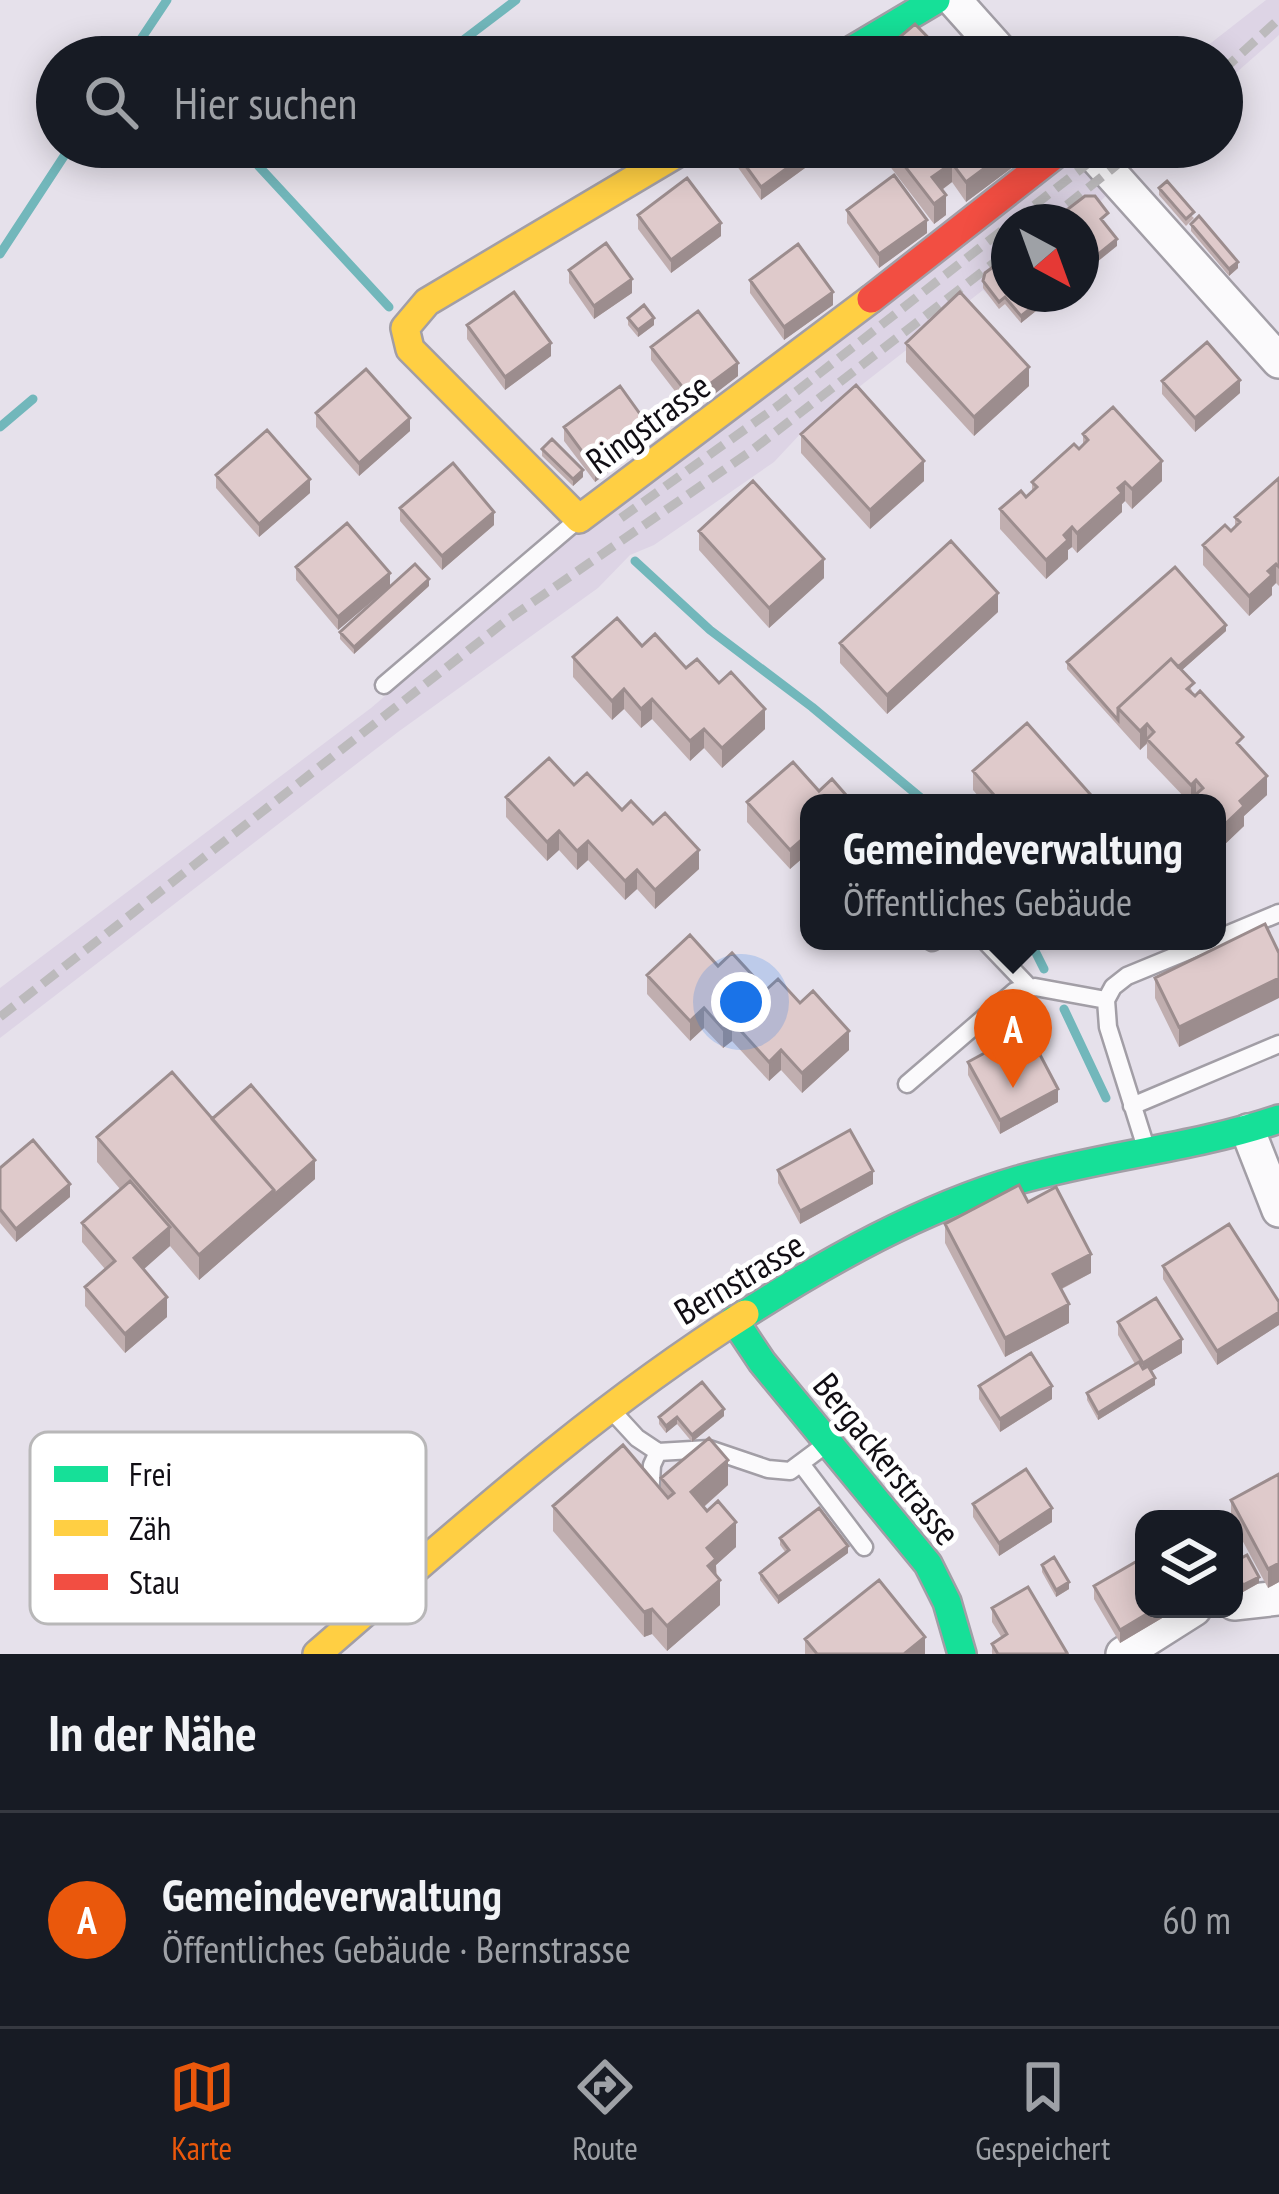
<!DOCTYPE html>
<html lang="de">
<head>
<meta charset="utf-8">
<style>
	body { margin:0; font-family:"PT Sans Narrow",sans-serif; background:#242831; color:#f1f3f6 }
	.controls { position:absolute; right:36px; bottom:36px; display:grid; overflow:hidden; border-radius:24px; box-shadow:0 6px 30px #0003 }
	.controls button { width:108px; height:108px; display:grid; place-items:center; padding:0; border:0; border-bottom:3px solid #363941; background:#171b24; color:#f1f3f6; font:60px sans-serif }
	.compass { position:absolute; left:991px; top:204px; width:108px; height:108px; border-radius:50%; background:#171b24; box-shadow:0 6px 30px #0003; rotate:139deg }
	.you { position:absolute; left:741px; top:1002px; width:42px; height:42px; margin:-30px; border:9px solid #fff; border-radius:50%; background:#1a73e8; box-shadow:0 0 0 18px #1a73e833 }
	.badge { display:grid; place-items:center; width:78px; height:78px; border-radius:50%; background:#ea580c; color:#fff; font-size:39px; font-weight:700 }
	.pin { position:absolute; translate:-50% -99px; filter:drop-shadow(0 3px 6px #0008) }
	.pin::after { content:''; position:absolute; top:63px; width:42px; height:36px; background:inherit; clip-path:polygon(0 0,100% 0,50% 100%) }
	.popup { position:absolute; left:800px; top:794px; width:426px; height:156px; box-sizing:border-box; display:grid; place-content:center; border-radius:24px; background:#171b24; filter:drop-shadow(0 3px 9px #0005); font-size:39px; white-space:nowrap; color:#9ea1a6 }
	.popup b { font-size:45px; color:#f1f3f6 }
	.popup::after { content:''; position:absolute; left:50%; top:100%; margin-left:-24px; border:24px solid transparent; border-top-color:#171b24 }
	.list { margin:0; padding:0; list-style:none }
	h2 { display:flex; justify-content:space-between; align-items:center; height:156px; margin:0; padding:0 48px; font-size:51px }
	h2 small { font-size:39px; font-weight:400; color:#9ea1a6 }
	.list li { display:grid; grid-template-columns:78px 1fr auto; gap:36px; align-items:center; box-sizing:border-box; height:216px; padding:0 48px; border-top:3px solid #363941 }
	.list b { display:block; font-size:45px; white-space:nowrap }
	.list p { margin:0; font-size:39px; white-space:nowrap; color:#9ea1a6 }
	.list em { font-size:39px; font-style:normal; color:#9ea1a6 }
	.icon { flex:none; width:66px; height:66px; fill:none; stroke:currentColor; stroke-width:2; stroke-linecap:round; stroke-linejoin:round }
	.map { position:relative; flex:none; width:1279px; height:1654px; overflow:hidden }
	.search { position:absolute; background:#171b24; box-shadow:0 6px 30px #0003; left:36px; right:36px; top:36px; height:132px; display:flex; align-items:center; gap:30px; box-sizing:border-box; padding:0 42px; border-radius:66px; color:#9ea1a6; font-size:45px }
	.sheet { height:372px; background:#171b24 }
	nav { display:flex; justify-content:space-around; align-items:center; box-sizing:border-box; height:168px; border-top:3px solid #363941; background:#171b24; font-size:33px; color:#9ea1a6 }
	nav a { display:grid; justify-items:center; gap:6px }
	nav .on { color:#ea580c }
	.map>svg:first-child { display:block }
	.built { fill:#ddd4e5 }
	.lines { fill:none; stroke-linecap:round; stroke-linejoin:round }
	.stream { stroke:#72b7bb; stroke-width:9 }
	.lane-casing { stroke:#a29ea6; stroke-width:21 }
	.street-casing { stroke:#a29ea6; stroke-width:38 }
	.fast-casing { stroke:#a29ea6; stroke-width:32 }
	.slow-casing { stroke:#a29ea6; stroke-width:32 }
	.jam-casing { stroke:#a29ea6; stroke-width:32 }
	.lane { stroke:#fbfafc; stroke-width:16 }
	.street { stroke:#fbfafc; stroke-width:33 }
	.fast { stroke:#16e098; stroke-width:27 }
	.slow { stroke:#ffcf43; stroke-width:27 }
	.jam { stroke:#f24e42; stroke-width:27 }
	.rail { stroke:#bcbabc; stroke-width:9; stroke-dasharray:18 9; stroke-linecap:butt }
	.wall { fill:#c0aeaf }
	.shaded-wall { fill:#9c8d8e }
	.building { fill:#dfcacb; stroke:#9c8d8e; stroke-width:3 }
	.labels { text-anchor:middle; stroke-width:10; stroke-linejoin:round; paint-order:stroke }
	.street-label { font-size:36px; fill:#110e14; stroke:#fff }
	.key { fill:#fff; stroke:#b8b7b8; stroke-width:3 }
	.key-label { font-size:33px; fill:#110e14 }
</style>
</head>
<body>
<div class="map">
<svg width="1279" height="1654" viewBox="0 0 1279 1654">
	<rect width="100%" height="100%" fill="#e6e1eb"/>
	<!-- built -->
	<path class="built" d="M1266,0H1279V35L1222,85V57H1193Z
		M1077,147H1152L1081,222H1009V294L1000,307L983,290L804,430L774,462L654,545L630,555L598,588L398,732L0,1038V988L371,708L575,534Z"/>
	<g class="lines">
		<!-- stream -->
		<path class="stream" d="M141,39L157,57
			M129,57L167,0
			M441,57L516,0
			M241,147L389,307
			M0,254L70,147
			M0,427L33,399
			M635,561L710,630L812,707L927,803
			M1030,941L1044,969
			M1064,1009L1106,1098"/>
		<defs>
			<path id="lane" d="M384,685L574,523
				M1217,939L1279,913
				M985,941L1029,987
				M932,942L934,941
				M907,1084L1015,991L1035,987L1106,1000
				M1132,1106L1279,1044
				M1147,1151L1108,1027L1106,1000L1113,987L1127,976L1212,941
				M614,1413L637,1438L658,1452L709,1449L768,1469L790,1471L825,1445
				M802,1465L864,1547
				M650,1497L652,1465L658,1452"/>
			<path id="street" d="M954,0L1005,57
				M1087,147L1279,361
				M1248,1131L1279,1210
				M1234,1603L1279,1598
				M1123,1654L1194,1609"/>
			<path id="fast" d="M840,57L936,0
				M745,1314C830,1260 922,1208 1018,1180C1105,1155 1194,1148 1279,1119
				M734,1320L762,1362L928,1564L947,1602L962,1654"/>
			<path id="slow" d="M688,147L427,302L405,328L410,349L579,519L871,299
				M317,1654C455,1535 591,1411 745,1314"/>
			<path id="jam" d="M871,299L1065,147"/>
		</defs>
		<!-- lane casing -->
		<use href="#lane" class="lane-casing"/>
		<!-- street casing -->
		<use href="#street" class="street-casing"/>
		<!-- fast casing -->
		<use href="#fast" class="fast-casing"/>
		<!-- slow casing -->
		<use href="#slow" class="slow-casing"/>
		<!-- jam casing -->
		<use href="#jam" class="jam-casing"/>
		<!-- lane -->
		<use href="#lane" class="lane"/>
		<!-- street -->
		<use href="#street" class="street"/>
		<!-- fast -->
		<use href="#fast" class="fast"/>
		<!-- slow -->
		<use href="#slow" class="slow"/>
		<!-- jam -->
		<use href="#jam" class="jam"/>
		<!-- rail -->
		<path class="rail" d="M1222,71L1279,19
			M1013,222L1109,147
			M1046,222L1139,147
			M621,518L779,405L1009,225
			M0,1017L507,620L751,451L1009,251"/>
	</g>
	<!-- wall -->
	<path class="wall" d="M732,147L805,168L761,200L732,159Z
		M879,147H909L913,153L1029,147V155L966,202L952,182L942,190L946,215L934,224L879,152Z
		M1159,188L1194,218L1186,226L1159,195Z
		M847,210L927,233L879,268L847,223Z
		M638,215L721,236L671,273L638,229Z
		M1191,224L1238,268L1229,276L1191,231Z
		M569,270L632,293L594,319L569,283Z
		M750,280L833,305L784,340L750,293Z
		M983,281L1009,294H1057L1021,323L1005,304L999,309L983,288Z
		M628,318L654,325L638,337L628,325Z
		M467,325L551,356L505,390L467,339Z
		M906,343L1029,386L974,436L906,362Z
		M651,347L738,376L691,412L651,360Z
		M1162,381L1240,393L1195,432L1162,394Z
		M316,413L410,431L359,476L316,427Z
		M564,427L650,441L595,482L564,441Z
		M801,434L924,481L870,529L801,453Z
		M1083,434L1162,481L1132,509L1125,501L1122,504V512L1077,553L1072,547L1068,550V559L1046,579L1000,529V509L1026,497L1032,491V482L1079,449L1083,446Z
		M542,449L583,477L573,486L542,456Z
		M216,475L310,493L259,537L216,488Z
		M1279,478V586L1276,583L1272,587V595L1249,616L1203,565V545L1235,527V517Z
		M400,508L494,525L442,570L400,521Z
		M699,531L824,578L769,628L699,550Z
		M296,567L390,586L338,630L296,580Z
		M429,586L354,654L340,639V632Z
		M998,612L887,714L840,663V643Z
		M1226,631L1182,670L1194,695L1243,749L1267,795L1244,816V826L1223,846L1217,841V803L1188,801L1147,758V744L1140,750L1067,669V662Z
		M642,646L719,683L765,729L722,768L704,748L690,761L652,719L641,728L624,709L612,720L573,677V657Z
		M973,771L1098,803H984L973,790Z
		M574,785L622,810L699,869L655,909L637,889L625,900L588,860L577,870L559,850L547,861L506,817V797Z
		M747,802L809,803V861L805,856L790,869L747,822Z
		M1265,924L1179,1047L1155,998V978Z
		M718,966L766,990L800,1003L849,1050L802,1093L781,1070L769,1081L732,1041L723,1048L704,1028L690,1041L647,994V975Z
		M968,1062L1058,1102L1000,1134L968,1075Z
		M212,1119L315,1179L199,1280L170,1246L143,1269L167,1317L125,1353L85,1306V1287L105,1269L82,1242V1223L120,1189L97,1162V1137Z
		M0,1168L70,1197L16,1242L0,1223Z
		M778,1170L873,1184L800,1224L778,1183Z
		M1028,1202L1091,1273L1062,1289L1069,1323L1005,1357L945,1243V1224Z
		M1163,1266L1279,1302V1325L1217,1365L1163,1279Z
		M1118,1322L1182,1353L1151,1371L1155,1385L1098,1420L1087,1400V1393L1135,1364L1118,1335Z
		M979,1386L1052,1399L1000,1432L979,1399Z
		M724,1416L692,1442L677,1424L666,1433L659,1424V1417Z
		M1279,1474V1582L1268,1588L1234,1525V1519H1231V1500Z
		M661,1478L728,1485L704,1507L736,1547L716,1565L720,1605L667,1651L652,1634L644,1637L553,1531V1506L661,1490Z
		M973,1504L1052,1522L999,1556L973,1517Z
		M780,1538L848,1553L778,1604L760,1580V1573L786,1553L780,1545Z
		M1234,1562L1259,1583L1243,1592L1234,1575Z
		M1042,1565L1069,1589L1056,1597L1042,1572Z
		M1094,1586L1169,1609V1614L1120,1643L1094,1599Z
		M992,1608L1067,1654H992V1644L1002,1638L992,1622Z
		M805,1639L925,1654H805Z"/>
	<!-- shaded-wall -->
	<path class="shaded-wall" d="M1013,147H1029V155L966,202V182Z
		M805,155V168L761,200V187Z
		M952,163V182L932,197V177Z
		M946,195V215L934,224V204Z
		M927,220V233L879,268V254Z
		M721,223V236L671,273V260Z
		M1117,239V246L1081,275V268Z
		M1238,262V268L1229,276V269Z
		M632,279V293L594,319V306Z
		M833,292V305L784,340V327Z
		M1049,294H1057L1021,323V316Z
		M654,318V325L638,337V330Z
		M551,343V356L505,390V377Z
		M738,363V376L691,412V398Z
		M1029,367V386L974,436V417Z
		M1240,380V393L1195,432V418Z
		M410,418V431L359,476V463Z
		M650,428V441L595,482V469Z
		M924,461V481L870,529V510Z
		M1162,461V481L1132,509V489Z
		M583,470V477L573,486V479Z
		M310,479V493L259,537V524Z
		M1125,482V501L1122,504V512L1077,553V533Z
		M494,512V525L442,570V556Z
		M1072,527V547L1068,550V559L1046,579V560Z
		M824,559V578L769,628V608Z
		M1276,564V583L1272,587V595L1249,616V596L1268,571Z
		M390,573V586L338,630V617Z
		M429,579V586L354,654V647Z
		M998,593V612L887,714V695Z
		M1226,625V631L1128,718L1124,715Z
		M624,689V709L612,720V701Z
		M652,699V719L641,728V709Z
		M765,709V729L722,768V748Z
		M1147,724V743L1140,750V731Z
		M704,729V748L690,761V741Z
		M1267,776V795L1244,816V826L1223,846V826L1240,801Z
		M1196,780V800L1191,803V785Z
		M559,831V850L547,861V842Z
		M805,837V856L790,869V850Z
		M588,841V860L577,870V851Z
		M699,850V869L655,909V890Z
		M637,870V889L625,900V881Z
		M1279,978V998L1179,1047V1027Z
		M704,1008V1028L690,1041V1021Z
		M732,1021V1041L723,1048V1029Z
		M849,1031V1050L802,1093V1073Z
		M781,1050V1070L769,1081V1062Z
		M1058,1089V1102L1000,1134V1120Z
		M315,1160V1179L199,1280V1255L274,1190Z
		M873,1171V1184L800,1224V1211Z
		M70,1184V1197L16,1242V1229Z
		M170,1227V1246L134,1278V1258Z
		M1091,1254V1273L1053,1293V1274Z
		M167,1297V1317L125,1353V1334Z
		M1069,1304V1323L1005,1357V1338Z
		M1279,1312V1325L1217,1365V1351Z
		M1182,1339V1353L1143,1376V1363Z
		M1155,1378V1385L1098,1420V1413Z
		M1052,1386V1399L1000,1432V1419Z
		M724,1409V1416L692,1442V1435Z
		M677,1417V1424L666,1433V1426Z
		M728,1460V1485L691,1518V1492Z
		M1052,1508V1522L999,1556V1543Z
		M736,1522V1547L716,1565V1584L720,1580V1605L667,1651V1626L707,1548Z
		M848,1546V1553L778,1604V1597Z
		M1279,1563V1582L1268,1588V1569Z
		M1259,1577V1583L1243,1592V1585Z
		M1069,1582V1589L1056,1597V1590Z
		M652,1609V1634L644,1637V1612Z
		M1155,1609H1169V1614L1120,1643V1630Z
		M925,1637V1654H904Z"/>
	<!-- building -->
	<path class="building" d="M915,24L947,57H876Z
		M732,147H799L805,155L761,187Z
		M890,147H909L913,153L920,147H1013L966,182L952,163L932,177L946,195L934,204Z
		M894,175L927,220L879,254L847,210Z
		M687,178L721,223L671,260L638,215Z
		M1167,181L1194,212L1186,219L1159,188Z
		M1085,196H1095L1108,213L1101,219L1117,239L1081,268V222H1051Z
		M1199,216L1238,262L1229,269L1191,224Z
		M606,243L632,279L594,306L569,270Z
		M798,244L833,292L784,327L750,280Z
		M1009,255V294H1049L1021,316L1005,297L999,302L983,281L985,273Z
		M514,292L551,343L505,377L467,325Z
		M960,292L1029,367L974,417L906,343Z
		M644,305L654,318L638,330L628,318Z
		M698,311L738,363L691,398L651,347Z
		M1207,342L1240,380L1195,418L1162,381Z
		M366,369L410,418L359,463L316,413Z
		M856,385L924,461L870,510L801,434Z
		M620,386L650,428L595,469L564,427Z
		M1113,407L1162,461L1132,489L1125,482L1118,488L1122,493L1077,533L1072,527L1064,535L1068,540L1046,560L1000,509L1021,491L1026,497L1037,487L1032,482L1074,444L1079,449L1088,440L1083,434Z
		M267,430L310,479L259,524L216,475Z
		M552,439L583,470L573,479L542,449Z
		M453,463L494,512L442,556L400,508Z
		M1279,478V567L1276,564L1268,571L1272,575L1249,596L1203,545L1225,525L1231,531L1240,522L1235,517Z
		M753,481L824,559L769,608L699,531Z
		M347,523L390,573L338,617L296,567Z
		M951,541L998,593L887,695L840,643Z
		M415,564L429,579L354,647L340,632Z
		M1175,567L1226,625L1178,667L1171,659L1118,708V720L1067,662Z
		M617,618L642,646L655,634L686,668L697,659L719,683L731,672L765,709L722,748L704,729L690,741L652,699L641,709L624,689L612,701L573,657Z
		M1171,659L1194,683L1187,689L1195,696L1200,691L1243,737L1237,743L1267,776L1240,801L1244,806L1223,826L1217,822V803H1186L1203,788L1196,780L1191,785L1147,739L1154,732L1147,724L1140,731L1118,708Z
		M1027,723L1098,803H1001L973,771Z
		M549,758L574,785L587,773L622,810L631,801L653,824L665,813L699,850L655,890L637,870L625,881L588,841L577,851L559,831L547,842L506,797Z
		M793,762L819,791L832,779L853,803H809V842L805,837L790,850L747,802Z
		M1265,924L1279,953V978L1179,1027L1155,978Z
		M690,935L718,966L732,953L766,990L778,979L800,1003L813,991L849,1031L802,1073L781,1050L769,1062L732,1021L723,1029L704,1008L690,1021L647,975Z
		M1027,1030L1058,1089L1000,1120L968,1062Z
		M172,1072L274,1190L199,1255L97,1137Z
		M251,1085L315,1160L274,1195V1190L212,1119Z
		M850,1130L873,1171L800,1211L778,1170Z
		M33,1140L70,1184L16,1229L0,1209V1168Z
		M130,1181L170,1227L134,1258L167,1297L125,1334L85,1287L115,1261L82,1223Z
		M1019,1185L1028,1202L1056,1187L1091,1254L1053,1274L1069,1304L1005,1338L945,1224Z
		M1229,1224L1279,1302V1312L1217,1351L1163,1266Z
		M1156,1298L1182,1339L1143,1363L1118,1322Z
		M1031,1353L1052,1386L1000,1419L979,1386Z
		M1139,1362L1143,1369L1148,1366L1155,1378L1098,1413L1087,1393Z
		M702,1382L724,1409L692,1435L677,1417L666,1426L659,1417Z
		M709,1438L728,1460L691,1492L707,1511L718,1501L736,1522L707,1548L716,1559L708,1566L720,1580L667,1626L652,1609L644,1612L553,1506L623,1445L668,1498L674,1493L661,1478Z
		M1026,1469L1052,1508L999,1543L973,1504Z
		M1279,1474V1563L1268,1569L1231,1500Z
		M819,1508L848,1546L778,1597L760,1573L789,1550L780,1538Z
		M1247,1555L1259,1577L1243,1585L1234,1568V1562Z
		M1054,1557L1069,1582L1056,1590L1042,1565Z
		M1144,1557V1609H1155L1120,1630L1094,1586Z
		M879,1580L925,1637L904,1654H817L805,1639Z
		M1028,1587L1067,1653L1065,1654H998L992,1644L1007,1634L992,1608Z"/>
	<g class="labels">
		<!-- street labels -->
		<g class="street-label">
			<text transform="translate(648 423) rotate(-36)" y="13">Ringstrasse</text>
			<text transform="translate(739 1278) rotate(-31)" y="13">Bernstrasse</text>
			<text transform="translate(887 1459) rotate(51)" y="13">Bergackerstrasse</text>
		</g>
	</g>
	<!-- legend -->
	<rect x="30" y="1432" width="396" height="192" rx="18" class="key"/>
	<rect x="54" y="1466" width="54" height="16" fill="#16e098"/>
	<rect x="54" y="1520" width="54" height="16" fill="#ffcf43"/>
	<rect x="54" y="1574" width="54" height="16" fill="#f24e42"/>
	<g class="key-label">
		<text x="129" y="1486">Frei</text>
		<text x="129" y="1540">Zäh</text>
		<text x="129" y="1594">Stau</text>
	</g>
</svg>
<div class="controls">
<button><svg class="icon" aria-label="layers" viewBox="0 0 24 24"><path d="M12 4l9 5-9 5-9-5zM3 14l9 5 9-5"/></svg></button>
</div>
<svg class="compass" viewBox="-18 -18 36 36"><path d="M0-13l5 13h-10z" fill="#e53935"/><path d="M0 13l5-13h-10z" fill="#9ea1a6"/></svg>
<div class="you"></div>
<div class="pin badge" style="left:1013px;top:1088px">A</div>
<div class="popup"><b>Gemeindeverwaltung</b>Öffentliches Gebäude</div>
<div class="search"><svg class="icon" aria-label="search" viewBox="0 0 24 24"><circle cx="10" cy="10" r="6"/><path d="M15 15l6 6"/></svg>Hier suchen</div>
</div>
<section class="sheet">
<h2>In der Nähe<small></small></h2>
<ul class="list">
<li><span class="badge">A</span><div><b>Gemeindeverwaltung</b><p>Öffentliches Gebäude · Bernstrasse</p></div><em>60 m</em></li>
</ul>
</section>
<nav>
<a class="on"><svg class="icon" aria-label="map" viewBox="0 0 24 24"><path d="M3 6l6-2 6 2 6-2v14l-6 2-6-2-6 2zM9 4v14M15 6v14"/></svg>Karte</a>
<a><svg class="icon" aria-label="directions" viewBox="0 0 24 24"><path d="M12 3l9 9-9 9-9-9zM9 14v-3h6M13 9l2 2-2 2"/></svg>Route</a>
<a><svg class="icon" aria-label="saved" viewBox="0 0 24 24"><path d="M7 4h10v16l-5-4-5 4z"/></svg>Gespeichert</a>
</nav>
</body>
</html>
